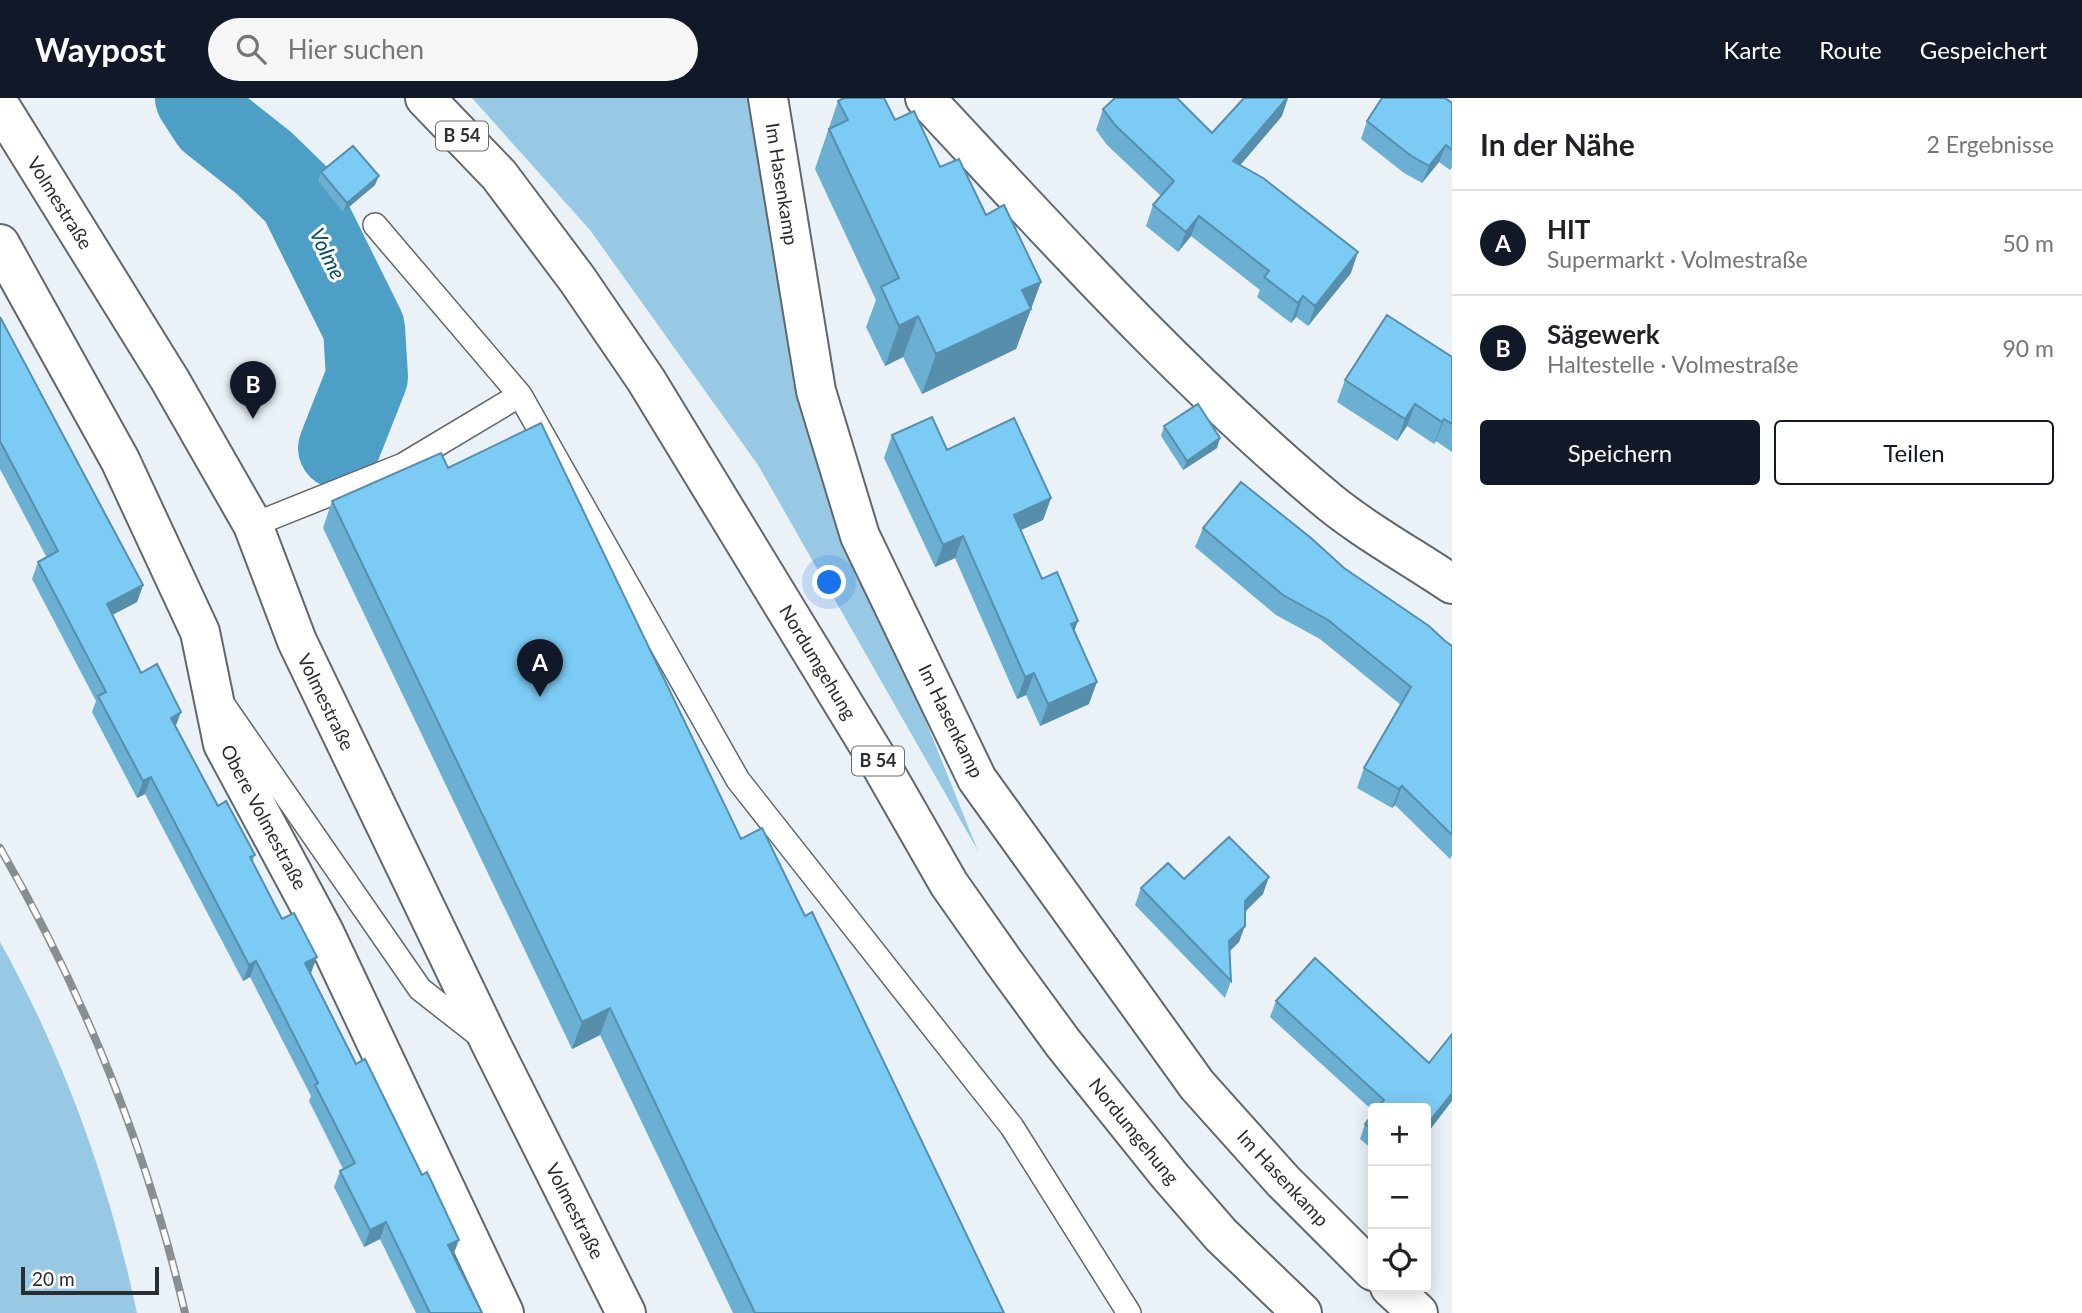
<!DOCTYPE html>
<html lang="de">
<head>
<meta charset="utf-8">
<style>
	body { margin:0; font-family:Lato,sans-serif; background:#f6f6f6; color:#202124 }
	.controls { position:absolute; right:21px; bottom:21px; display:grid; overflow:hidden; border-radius:7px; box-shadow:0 4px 18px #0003 }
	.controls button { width:63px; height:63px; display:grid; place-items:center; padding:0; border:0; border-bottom:2px solid #e0e0e0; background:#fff; color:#202124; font:35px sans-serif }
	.scale { position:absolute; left:21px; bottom:18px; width:138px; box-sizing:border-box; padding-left:7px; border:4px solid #2b2e30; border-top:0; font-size:19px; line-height:24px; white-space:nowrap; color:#2b2e30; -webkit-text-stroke:5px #fefefe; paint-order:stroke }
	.you { position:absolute; left:830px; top:485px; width:24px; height:24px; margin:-18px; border:5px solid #fff; border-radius:50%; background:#1a73e8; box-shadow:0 0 0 10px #1a73e833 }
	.badge { display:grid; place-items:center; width:46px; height:46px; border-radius:50%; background:#111827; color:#fff; font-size:23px; font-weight:700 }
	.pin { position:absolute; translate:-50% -58px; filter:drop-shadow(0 2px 4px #0008) }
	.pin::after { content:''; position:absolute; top:37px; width:24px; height:21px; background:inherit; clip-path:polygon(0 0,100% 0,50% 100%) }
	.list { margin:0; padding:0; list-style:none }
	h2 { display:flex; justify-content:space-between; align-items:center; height:91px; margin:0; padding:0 28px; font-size:30px }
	h2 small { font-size:23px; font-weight:400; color:#757577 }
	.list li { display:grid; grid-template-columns:46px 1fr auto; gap:21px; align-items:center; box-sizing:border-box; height:105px; padding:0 28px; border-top:2px solid #e0e0e0 }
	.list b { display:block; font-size:26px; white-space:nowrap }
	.list p { margin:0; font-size:23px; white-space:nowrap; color:#757577 }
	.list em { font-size:23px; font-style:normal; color:#757577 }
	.actions { display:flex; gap:14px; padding:21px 28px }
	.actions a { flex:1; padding:16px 0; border:2px solid #111827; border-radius:7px; text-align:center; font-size:24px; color:#111827 }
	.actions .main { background:#111827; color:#fff }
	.icon { flex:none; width:38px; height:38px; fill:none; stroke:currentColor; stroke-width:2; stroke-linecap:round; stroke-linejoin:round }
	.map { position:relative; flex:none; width:1452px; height:1215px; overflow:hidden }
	header { display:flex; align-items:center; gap:42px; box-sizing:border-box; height:98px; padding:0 35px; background:#111827; color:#fff }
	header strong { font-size:33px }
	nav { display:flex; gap:38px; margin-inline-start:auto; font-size:24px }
	.search { width:490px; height:63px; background:#f6f6f6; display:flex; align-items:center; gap:18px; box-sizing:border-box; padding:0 24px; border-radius:38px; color:#757577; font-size:26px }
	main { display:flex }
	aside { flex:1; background:#fff }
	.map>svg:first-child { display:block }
	.green { fill:#98c9e4 }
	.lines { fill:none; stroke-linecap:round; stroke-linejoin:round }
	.river { stroke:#4e9fc6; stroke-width:82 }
	.service-casing { stroke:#61676b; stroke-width:26 }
	.minor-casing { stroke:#61676b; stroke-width:42 }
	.secondary-casing { stroke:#61676b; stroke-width:42 }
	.primary-casing { stroke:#61676b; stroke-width:42 }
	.service { stroke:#fff; stroke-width:23 }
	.minor { stroke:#fff; stroke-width:38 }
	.secondary { stroke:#fff; stroke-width:38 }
	.primary { stroke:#fff; stroke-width:38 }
	.rail-casing { stroke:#898e91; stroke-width:8 }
	.rail { stroke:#fefefe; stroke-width:5; stroke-dasharray:16; stroke-linecap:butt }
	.wall { fill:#6bafd3 }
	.shaded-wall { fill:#578eac }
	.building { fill:#7ccbf5; stroke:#578eac; stroke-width:2 }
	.labels { text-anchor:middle; stroke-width:6; stroke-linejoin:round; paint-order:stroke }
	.shield { fill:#fefefe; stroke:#6a6c6e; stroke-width:2 }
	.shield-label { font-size:18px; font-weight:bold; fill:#2b2e30 }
	.street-label { font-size:19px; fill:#2b2e30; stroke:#fefefe }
	.water-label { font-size:21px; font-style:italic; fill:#024964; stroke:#fefefe }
</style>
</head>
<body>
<header>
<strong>Waypost</strong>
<div class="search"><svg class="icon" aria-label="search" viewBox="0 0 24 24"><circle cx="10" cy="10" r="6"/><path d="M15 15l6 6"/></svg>Hier suchen</div>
<nav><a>Karte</a><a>Route</a><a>Gespeichert</a></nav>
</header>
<main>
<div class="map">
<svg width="1452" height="1215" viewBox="0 0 1452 1215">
	<rect width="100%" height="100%" fill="#ebf2f7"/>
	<!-- green -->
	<path class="green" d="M472,0H763L807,327L978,753L758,367L590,132Z
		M0,844C64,958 110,1088 137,1215H0Z"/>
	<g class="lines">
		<!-- river -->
		<path class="river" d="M196,0L211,23L264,65L299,99L364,230L367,279L339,350"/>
		<defs>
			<path id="service" d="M375,127L520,297
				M253,427L403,367L520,297L738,682L1012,1029L1129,1215
				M222,605L420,891L480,938"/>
			<path id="minor" d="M768,0L816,293L860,438L977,681L1197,987L1283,1083L1373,1173
				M925,0C1052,136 1178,276 1320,396C1359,430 1409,457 1452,486
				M0,146L120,362L200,534L223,646L324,834L504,1215
				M1390,1189L1418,1215"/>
			<path id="secondary" d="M0,8L170,282L253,427L297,543L491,946L626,1215"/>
			<path id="primary" d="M425,0L499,77L577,181L646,282L882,669L949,786L1006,867L1063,945L1169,1077L1221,1137L1302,1215"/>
		</defs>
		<!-- service casing -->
		<use href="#service" class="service-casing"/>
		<!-- minor casing -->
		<use href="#minor" class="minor-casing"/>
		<!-- secondary casing -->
		<use href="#secondary" class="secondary-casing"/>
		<!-- primary casing -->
		<use href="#primary" class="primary-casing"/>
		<!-- service -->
		<use href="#service" class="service"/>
		<!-- minor -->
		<use href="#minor" class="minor"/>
		<!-- secondary -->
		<use href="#secondary" class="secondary"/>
		<!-- primary -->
		<use href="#primary" class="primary"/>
		<defs>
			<path id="rail" d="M0,750C84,896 147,1051 185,1215"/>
		</defs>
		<!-- rail casing -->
		<use href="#rail" class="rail-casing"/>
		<!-- rail -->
		<use href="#rail" class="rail"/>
	</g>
	<!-- wall -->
	<path class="wall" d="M838,3L895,22L986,117L1041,184L1016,251L922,296L903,259L885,268L866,229L876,202L815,71Z
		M1452,5V69L1450,72L1439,64L1422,85L1404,75L1361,41L1367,23Z
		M1103,11L1212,35L1282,18L1240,67L1351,175L1308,228L1296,219L1291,225L1257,199L1260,192L1191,138L1178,154L1146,128L1153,107L1161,98L1107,47L1096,32Z
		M321,74L375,87L343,114L318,83Z
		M0,219L143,487L137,504L112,517L141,575L176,629L218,708L255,757L252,764L311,875L482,1215H416L380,1141L364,1149L334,1089L340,1073L343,1071L309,1003L311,998L250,879L243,883L145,696L137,700L92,614L96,603L32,481L38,464L47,460L0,371Z
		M1452,259V354L1436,343L1434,346L1407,328L1397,343L1337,304L1345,282Z
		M1164,328L1217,350L1183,372L1161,338Z
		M892,337L947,352L1051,400L1043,422L1020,432L1042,481L1075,533L1089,606L1040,628L1026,597L1017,601L955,460L935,469L884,360Z
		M448,370L741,741L805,818L1004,1215H733L600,937L572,951L323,430L332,403Z
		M1203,430L1344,470L1452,548V757L1450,761L1395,707L1392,710L1357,690L1364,670L1401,607L1320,541L1276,517L1195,449Z
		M1184,781L1263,796L1245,814L1239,844L1230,853L1231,883L1225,900L1135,807L1141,790Z
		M1276,903L1426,1010H1373V1013L1270,919Z
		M1373,1016V1052L1360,1041L1365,1026Z"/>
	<!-- shaded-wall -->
	<path class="shaded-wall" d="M1287,0H1288L1282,18L1226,84L1233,63Z
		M1446,47L1439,64L1422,85L1429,68Z
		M379,78L375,87L343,114L347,105Z
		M1199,118L1191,138L1178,154L1186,134Z
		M1358,154L1351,175L1308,228L1315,208Z
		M1041,184L1016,251L922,296L936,256L1022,192Z
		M1303,198L1296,219L1291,225L1298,205Z
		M918,218L903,259L885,268L899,228Z
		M1415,306L1407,328L1397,343L1405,321Z
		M1444,321L1436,343L1434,346L1442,324Z
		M1220,340L1217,350L1183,372L1187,363Z
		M1051,400L1043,422L1006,439L1014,417Z
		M963,438L955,460L935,469L943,447Z
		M143,487L137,504L101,523L107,506Z
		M1078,523L1070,545L1071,526Z
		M1034,575L1026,597L1017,601L1025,579Z
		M1097,584L1089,606L1040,628L1048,606Z
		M181,614L175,630L171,620Z
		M151,679L145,696L137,700L143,683Z
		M1402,688L1395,707L1392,710L1399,691Z
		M1269,779L1263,796L1239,819L1245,803Z
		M1245,828L1239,844L1223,859L1229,843Z
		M317,859L311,875L299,881L305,865Z
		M256,863L250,879L243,883L249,867Z
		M610,910L600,937L572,951L582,924Z
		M1452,995V1003L1426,1037V1028Z
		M386,1124L380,1141L364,1149L370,1132Z
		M459,1142L453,1158L448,1147Z"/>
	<!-- building -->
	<path class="building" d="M844,0H884L895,22L914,13L940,69L959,61L986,117L1004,107L1041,184L1022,192L1031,211L936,256L918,218L899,228L881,189L899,180L829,31L848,22L838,3Z
		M1115,0H1177L1212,35L1244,0H1287L1233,63L1263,80L1358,154L1315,208L1303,198L1298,205L1264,179L1269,173L1199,118L1186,134L1153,107L1174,83L1115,27L1103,11Z
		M1382,0H1445L1452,5V52L1446,47L1429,68L1410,57L1367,23Z
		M353,48L379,78L347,105L321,74Z
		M1387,217L1452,259V326L1444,321L1442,324L1415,306L1405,321L1345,282Z
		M0,219L143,487L107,506L141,575L157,566L181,614L171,620L218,708L226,703L255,757L250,759L282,821L294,815L317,859L305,865L356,966L365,961L422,1077L427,1074L459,1142L448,1147L482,1215H430L386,1124L370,1132L340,1073L355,1065L315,987L318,985L256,863L249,867L151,679L143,683L98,598L106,594L38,464L58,453L0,343Z
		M1198,306L1220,340L1187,363L1164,328Z
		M932,319L947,352L1014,320L1051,400L1014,417L1042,481L1057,474L1078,523L1071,526L1097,584L1048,606L1034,575L1025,579L963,438L943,447L892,337Z
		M541,325L741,741L762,730L805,818L812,814L1004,1215H755L610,910L582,924L332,403L441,355L448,370Z
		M1241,384L1311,440L1344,470L1429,528L1445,543L1452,548V737L1402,688L1399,691L1364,670L1411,589L1328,522L1283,497L1203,430Z
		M1229,739L1269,779L1245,803V828L1229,843L1231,883L1141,790L1168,765L1184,781Z
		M1315,860L1429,965L1452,936V995L1426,1028V1010H1377L1384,1002L1276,903Z
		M1373,1016V1032L1365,1026Z"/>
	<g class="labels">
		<!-- shield labels -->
		<g class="shield">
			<rect x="436" y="23.5" width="52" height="29" rx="5"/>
			<rect x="852" y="648.5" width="52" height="29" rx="5"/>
		</g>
		<g class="shield-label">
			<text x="462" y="44">B 54</text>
			<text x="878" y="669">B 54</text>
		</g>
		<!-- street labels -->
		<g class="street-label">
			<text transform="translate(782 86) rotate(81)" y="7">Im Hasenkamp</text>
			<text transform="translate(60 105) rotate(58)" y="7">Volmestraße</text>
			<text transform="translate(818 564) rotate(59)" y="7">Nordumgehung</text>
			<text transform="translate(326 604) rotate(64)" y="7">Volmestraße</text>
			<text transform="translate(951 623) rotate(64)" y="7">Im Hasenkamp</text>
			<text transform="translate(264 719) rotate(62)" y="7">Obere Volmestraße</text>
			<text transform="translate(1134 1033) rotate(51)" y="7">Nordumgehung</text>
			<text transform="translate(1283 1080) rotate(47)" y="7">Im Hasenkamp</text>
			<text transform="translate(575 1113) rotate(63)" y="7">Volmestraße</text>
		</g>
		<!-- water labels -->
		<g class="water-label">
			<text transform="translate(327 156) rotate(64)" y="7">Volme</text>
		</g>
	</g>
</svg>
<div class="controls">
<button>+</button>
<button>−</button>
<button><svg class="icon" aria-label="locate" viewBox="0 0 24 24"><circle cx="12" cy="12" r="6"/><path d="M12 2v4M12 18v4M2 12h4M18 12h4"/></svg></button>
</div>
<div class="scale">20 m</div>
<div class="you"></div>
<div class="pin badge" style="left:540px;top:599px">A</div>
<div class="pin badge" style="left:253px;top:321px">B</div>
</div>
<aside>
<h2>In der Nähe<small>2 Ergebnisse</small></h2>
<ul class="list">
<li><span class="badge">A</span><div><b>HIT</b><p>Supermarkt · Volmestraße</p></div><em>50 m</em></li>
<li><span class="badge">B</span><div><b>Sägewerk</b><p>Haltestelle · Volmestraße</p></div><em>90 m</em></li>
</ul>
<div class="actions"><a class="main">Speichern</a><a>Teilen</a></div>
</aside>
</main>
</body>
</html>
